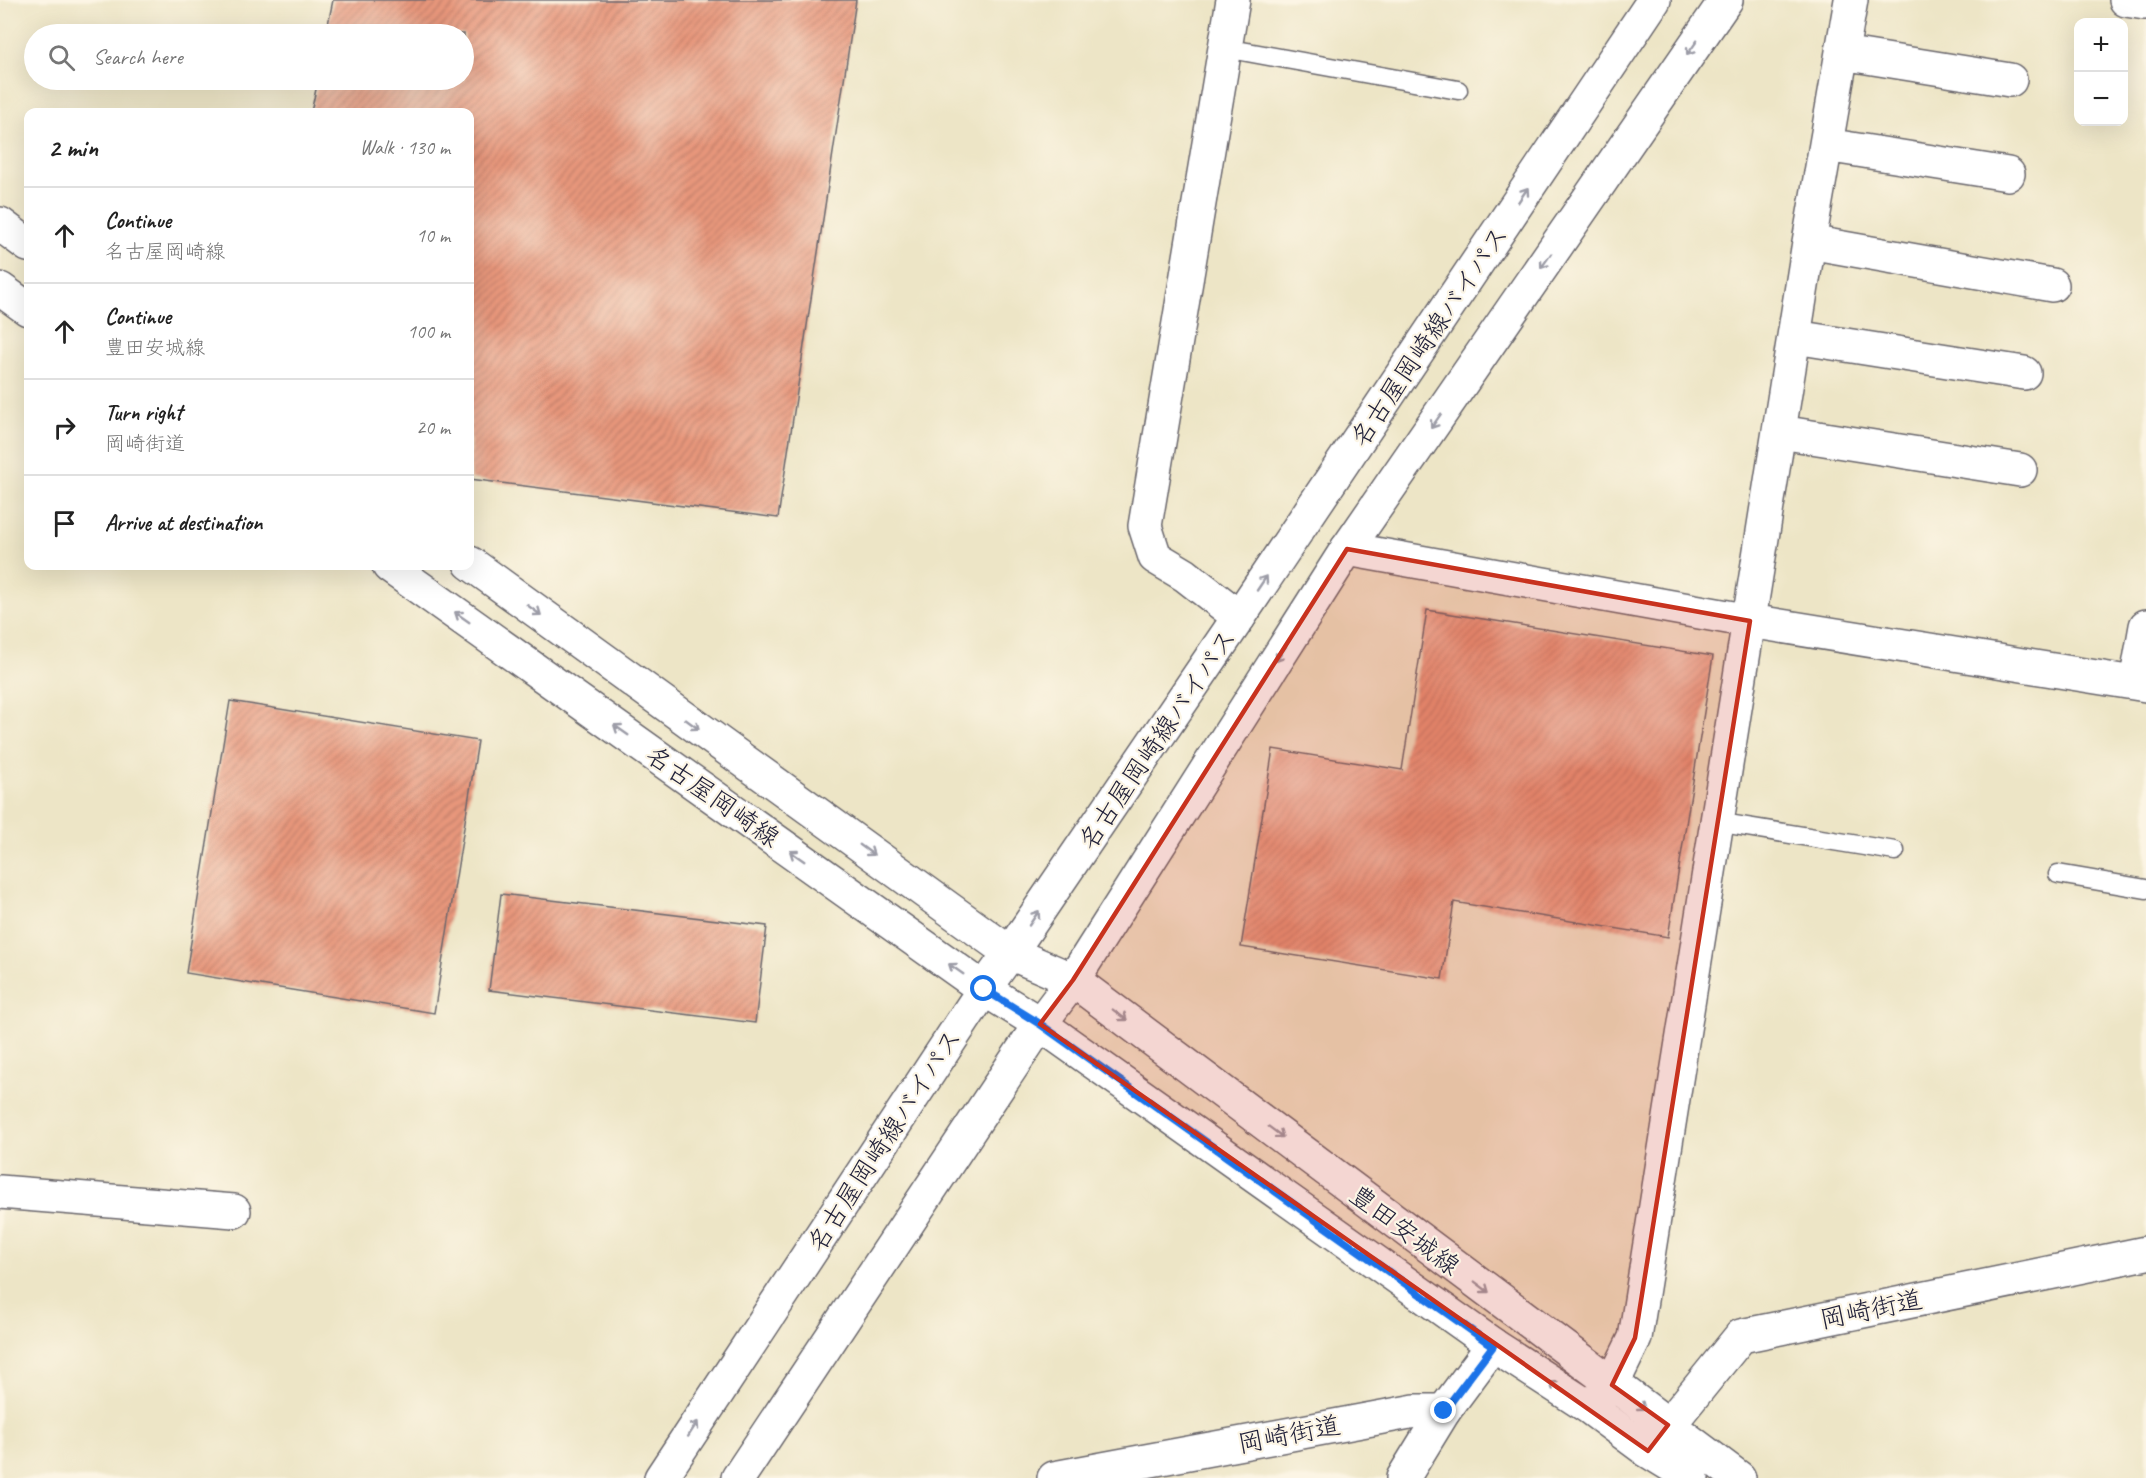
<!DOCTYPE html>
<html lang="en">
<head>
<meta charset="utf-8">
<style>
	body { margin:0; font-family:Caveat,"Klee One",sans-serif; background:#f6f6f6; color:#222 }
	.controls { position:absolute; right:18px; top:18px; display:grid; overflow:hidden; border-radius:12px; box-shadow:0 6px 24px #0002 }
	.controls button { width:54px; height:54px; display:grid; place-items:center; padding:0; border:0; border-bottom:2px solid #e0e0e0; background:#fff; color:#222; font:30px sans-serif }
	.stop { position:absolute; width:18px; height:18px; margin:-14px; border:4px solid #1a73e8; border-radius:50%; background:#fff }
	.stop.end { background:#1a73e8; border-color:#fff; box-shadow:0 2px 6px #0008 }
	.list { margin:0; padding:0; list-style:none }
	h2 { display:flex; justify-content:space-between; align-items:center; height:78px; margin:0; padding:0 24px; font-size:26px }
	h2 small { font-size:20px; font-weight:400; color:#767676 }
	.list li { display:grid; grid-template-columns:39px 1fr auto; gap:18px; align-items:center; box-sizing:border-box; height:96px; padding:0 24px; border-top:2px solid #e0e0e0 }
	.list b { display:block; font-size:22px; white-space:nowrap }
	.list p { margin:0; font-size:20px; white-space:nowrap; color:#767676 }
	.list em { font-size:20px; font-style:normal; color:#767676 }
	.icon { flex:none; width:33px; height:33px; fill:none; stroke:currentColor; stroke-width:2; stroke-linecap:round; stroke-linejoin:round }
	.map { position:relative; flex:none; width:2146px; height:1478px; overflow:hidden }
	.search { position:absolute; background:#fff; box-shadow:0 6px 24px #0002; left:24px; top:24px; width:450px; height:66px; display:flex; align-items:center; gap:15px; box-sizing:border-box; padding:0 21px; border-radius:33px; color:#767676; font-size:22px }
	.panel { position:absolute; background:#fff; box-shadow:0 6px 24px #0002; left:24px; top:108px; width:450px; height:462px; border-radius:12px }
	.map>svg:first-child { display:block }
	.building { fill:url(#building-hatch) }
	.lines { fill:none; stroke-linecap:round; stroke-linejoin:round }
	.lane-casing { stroke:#69666c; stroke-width:21 }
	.street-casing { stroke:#69666c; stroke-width:36 }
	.secondary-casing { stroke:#69666c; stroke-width:36 }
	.primary-casing { stroke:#69666c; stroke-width:36 }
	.lane { stroke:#fff; stroke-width:18 }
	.street { stroke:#fff; stroke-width:33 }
	.secondary { stroke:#fff; stroke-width:33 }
	.primary { stroke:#fff; stroke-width:33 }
	.oneway { stroke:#9c9ca7 }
	.route { stroke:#1a73e8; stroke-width:8 }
	.marked { fill:#c8321e; fill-opacity:0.2; stroke:#c8321e; stroke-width:4.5; stroke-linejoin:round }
	.labels { text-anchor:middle; stroke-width:4.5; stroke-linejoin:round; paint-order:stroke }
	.street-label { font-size:26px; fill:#22223b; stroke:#fcf5e5 }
</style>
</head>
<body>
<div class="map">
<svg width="2146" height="1478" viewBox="0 0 2146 1478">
	<defs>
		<pattern id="building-hatch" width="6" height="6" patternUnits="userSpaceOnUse" patternTransform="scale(1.5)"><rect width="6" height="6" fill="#e8977c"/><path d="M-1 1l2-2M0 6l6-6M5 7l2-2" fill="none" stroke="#bc7b67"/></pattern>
	</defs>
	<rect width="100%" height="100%" fill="#fcf5e5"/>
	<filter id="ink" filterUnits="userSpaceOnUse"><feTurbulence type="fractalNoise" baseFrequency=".0167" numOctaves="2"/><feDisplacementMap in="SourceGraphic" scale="12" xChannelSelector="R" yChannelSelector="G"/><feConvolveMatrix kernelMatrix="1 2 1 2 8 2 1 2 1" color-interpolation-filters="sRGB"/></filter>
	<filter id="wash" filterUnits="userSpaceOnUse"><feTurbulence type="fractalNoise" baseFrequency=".008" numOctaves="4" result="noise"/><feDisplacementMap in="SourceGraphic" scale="24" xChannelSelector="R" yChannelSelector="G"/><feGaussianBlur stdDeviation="1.35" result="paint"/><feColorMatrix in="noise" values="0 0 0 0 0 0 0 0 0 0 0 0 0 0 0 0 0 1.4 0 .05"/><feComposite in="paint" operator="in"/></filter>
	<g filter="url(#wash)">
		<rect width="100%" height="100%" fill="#ede5c6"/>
		<g id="blocks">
			<!-- building -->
			<path class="building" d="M333,0H856L778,518L470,479V112H311L318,80H464V34H326Z
				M1427,610L1713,656L1668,937L1454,902L1442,979L1241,947L1273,749L1402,770Z
				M230,701L478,741L434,1013L186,973Z
				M501,894L767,926L755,1023L489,990Z"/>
		</g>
	</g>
	<g filter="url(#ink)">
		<use href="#blocks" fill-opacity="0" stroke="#69666c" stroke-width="1.5"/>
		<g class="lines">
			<defs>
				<path id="lane" d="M1225,48L1458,90
					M1716,822L1895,851
					M2058,874L2146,889"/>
				<path id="street" d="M1233,0L1145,526L1155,557L1185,575L1239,617
					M2126,0L2145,3
					M1842,53L2010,80
					M1826,145L2008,174
					M1809,242L2052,285
					M1795,337L2024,373
					M1780,432L2020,470
					M1347,549L1750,621L2146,685
					M2136,683L2146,626
					M0,1192L234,1211
					M1593,1404L1612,1385L1635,1338L1809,242L1851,0
					M1054,1478L1415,1411H1444
					M1403,1478L1444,1411"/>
				<path id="secondary" d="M1444,1411L1493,1345
					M1651,1447L1741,1336L2146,1253"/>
				<path id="primary" d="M0,224L28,245
					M0,289L28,309
					M470,563L1010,953L1073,980L1739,1478
					M389,566L984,989L1040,1024L1493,1345L1590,1408L1648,1451L1692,1478
					M661,1478L984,989L1010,953L1239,617L1654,0
					M738,1478L1040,1024L1073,980L1347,549L1726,0"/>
			</defs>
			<!-- lane casing -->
			<use href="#lane" class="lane-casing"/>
			<!-- street casing -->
			<use href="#street" class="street-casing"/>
			<!-- secondary casing -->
			<use href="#secondary" class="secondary-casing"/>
			<!-- primary casing -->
			<use href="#primary" class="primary-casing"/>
			<!-- lane -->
			<use href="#lane" class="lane"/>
			<!-- street -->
			<use href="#street" class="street"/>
			<!-- secondary -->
			<use href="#secondary" class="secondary"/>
			<!-- primary -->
			<use href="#primary" class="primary"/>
		</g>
		<!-- one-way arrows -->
		<defs><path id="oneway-shaft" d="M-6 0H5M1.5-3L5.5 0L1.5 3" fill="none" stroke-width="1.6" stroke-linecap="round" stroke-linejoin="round" transform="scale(1.5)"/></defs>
		<g class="oneway">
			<use href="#oneway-shaft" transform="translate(1692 48) rotate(125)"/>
			<use href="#oneway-shaft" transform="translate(1523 195) rotate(-56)"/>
			<use href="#oneway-shaft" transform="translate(1546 261) rotate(125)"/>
			<use href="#oneway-shaft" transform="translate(1436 421) rotate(125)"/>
			<use href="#oneway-shaft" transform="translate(1262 583) rotate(-56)"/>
			<use href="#oneway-shaft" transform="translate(534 610) rotate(36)"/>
			<use href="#oneway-shaft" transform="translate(462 617) rotate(-145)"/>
			<use href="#oneway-shaft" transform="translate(1281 654) rotate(123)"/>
			<use href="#oneway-shaft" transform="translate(692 724) rotate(36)"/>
			<use href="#oneway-shaft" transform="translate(621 730) rotate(-145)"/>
			<use href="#oneway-shaft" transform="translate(867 850) rotate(36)"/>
			<use href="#oneway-shaft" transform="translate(797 856) rotate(-145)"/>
			<use href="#oneway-shaft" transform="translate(1034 918) rotate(-56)"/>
			<use href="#oneway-shaft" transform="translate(956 969) rotate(-145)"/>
			<use href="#oneway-shaft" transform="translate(1120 1015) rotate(37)"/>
			<use href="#oneway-shaft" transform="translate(1276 1132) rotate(37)"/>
			<use href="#oneway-shaft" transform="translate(1482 1287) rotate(37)"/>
			<use href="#oneway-shaft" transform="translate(1557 1387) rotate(-147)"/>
			<use href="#oneway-shaft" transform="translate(1638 1404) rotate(36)"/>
			<use href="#oneway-shaft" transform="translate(693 1429) rotate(-57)"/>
		</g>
	</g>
	<g class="lines" filter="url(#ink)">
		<!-- route -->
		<path class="route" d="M984,989L1040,1024L1493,1346L1444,1411"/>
	</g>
	<!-- marked area -->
	<path class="marked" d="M1347,549L1750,621L1635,1338L1612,1385L1668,1425L1648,1451L1040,1024L1073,980Z"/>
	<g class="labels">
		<!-- street labels -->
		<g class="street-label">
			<text transform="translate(1429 336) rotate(-56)" y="9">名古屋岡崎線バイパス</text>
			<text transform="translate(1157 739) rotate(-56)" y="9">名古屋岡崎線バイパス</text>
			<text transform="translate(713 796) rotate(35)" y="9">名古屋岡崎線</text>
			<text transform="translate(884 1140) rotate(-57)" y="9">名古屋岡崎線バイパス</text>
			<text transform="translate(1405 1230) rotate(37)" y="9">豊田安城線</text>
			<text transform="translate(1871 1309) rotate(-12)" y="9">岡崎街道</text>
			<text transform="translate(1289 1434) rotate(-11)" y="9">岡崎街道</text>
		</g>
	</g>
</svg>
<div class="controls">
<button>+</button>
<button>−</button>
</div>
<div class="stop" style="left:984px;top:989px"></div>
<div class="stop end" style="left:1444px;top:1411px"></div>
<div class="search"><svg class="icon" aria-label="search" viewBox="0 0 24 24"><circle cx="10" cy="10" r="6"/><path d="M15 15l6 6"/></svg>Search here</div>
<section class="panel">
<h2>2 min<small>Walk · 130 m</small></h2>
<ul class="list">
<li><svg class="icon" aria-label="ahead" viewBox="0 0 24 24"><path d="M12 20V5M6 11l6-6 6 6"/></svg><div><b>Continue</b><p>名古屋岡崎線</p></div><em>10 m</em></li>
<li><svg class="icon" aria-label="ahead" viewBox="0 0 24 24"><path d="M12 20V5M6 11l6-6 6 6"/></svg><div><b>Continue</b><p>豊田安城線</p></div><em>100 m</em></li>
<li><svg class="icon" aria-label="right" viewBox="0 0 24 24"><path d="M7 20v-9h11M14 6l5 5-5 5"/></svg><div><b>Turn right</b><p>岡崎街道</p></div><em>20 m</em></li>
<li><svg class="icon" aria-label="arrive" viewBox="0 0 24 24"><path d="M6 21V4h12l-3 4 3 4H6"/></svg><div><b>Arrive at destination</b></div></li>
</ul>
</section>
</div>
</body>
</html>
